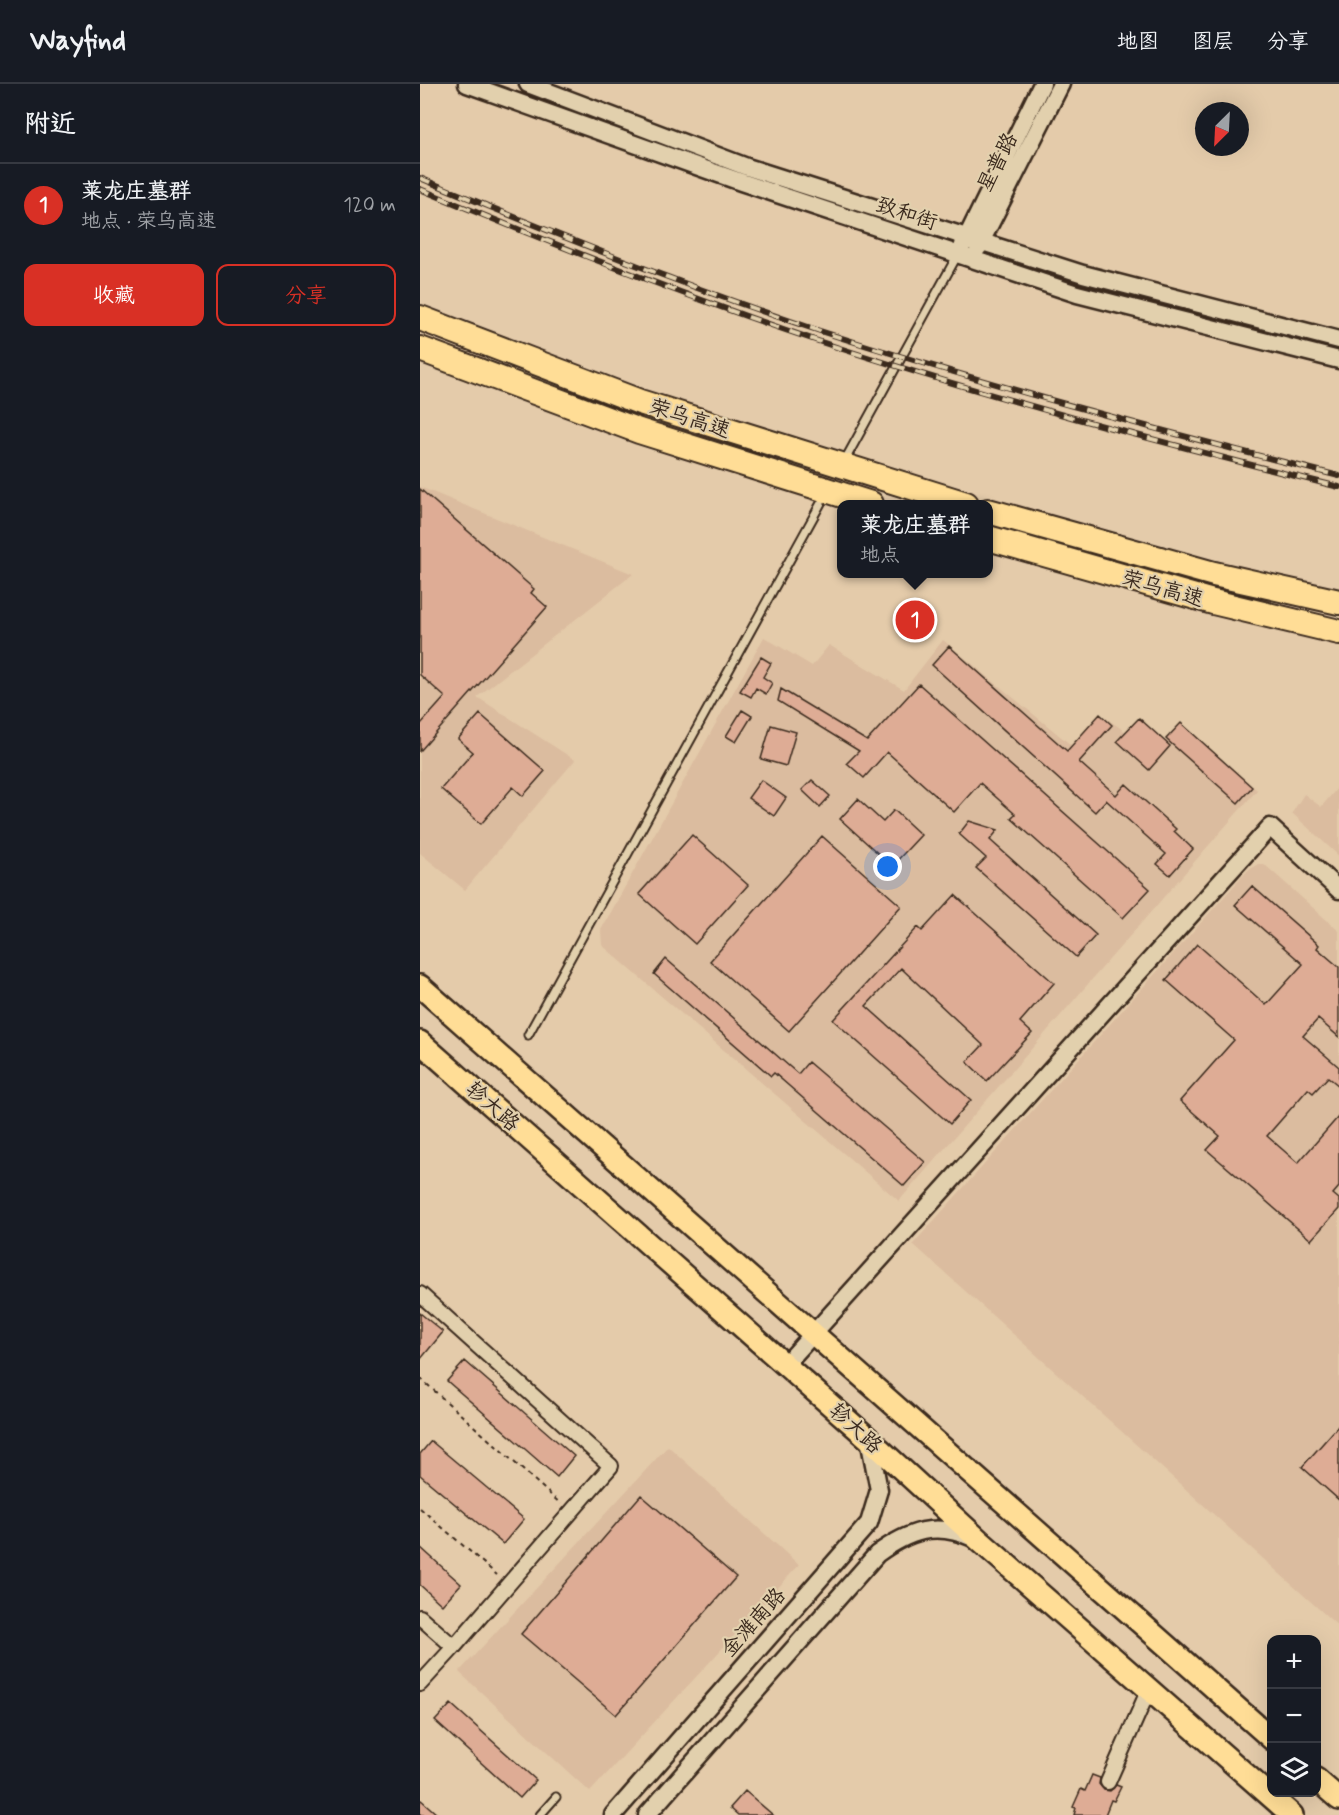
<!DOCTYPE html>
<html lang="zh">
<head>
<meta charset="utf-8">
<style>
	body { margin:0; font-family:Mynerve,"LXGW WenKai TC",sans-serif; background:#242831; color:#f1f3f6 }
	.controls { position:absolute; right:18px; bottom:18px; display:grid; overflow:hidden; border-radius:12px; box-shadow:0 6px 24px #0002 }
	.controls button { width:54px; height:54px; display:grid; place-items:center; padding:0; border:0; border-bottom:2px solid #363941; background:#171b24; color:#f1f3f6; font:30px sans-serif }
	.compass { position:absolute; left:775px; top:18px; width:54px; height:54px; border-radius:50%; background:#171b24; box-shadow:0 6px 24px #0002; rotate:204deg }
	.you { position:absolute; left:468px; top:783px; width:21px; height:21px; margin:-15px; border:4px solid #fff; border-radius:50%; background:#1a73e8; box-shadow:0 0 0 9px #1a73e833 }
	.badge { display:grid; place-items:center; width:39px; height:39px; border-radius:50%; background:#d93025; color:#fff; font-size:20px; font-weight:700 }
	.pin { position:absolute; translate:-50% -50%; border:3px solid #fff; box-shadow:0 2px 6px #0006 }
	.popup { position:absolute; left:417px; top:416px; width:156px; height:78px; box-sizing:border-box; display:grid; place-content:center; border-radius:12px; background:#171b24; filter:drop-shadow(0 2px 4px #0005); font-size:20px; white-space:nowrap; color:#9ea1a6 }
	.popup b { font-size:22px; color:#f1f3f6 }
	.popup::after { content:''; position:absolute; left:50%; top:100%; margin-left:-12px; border:12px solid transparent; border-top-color:#171b24 }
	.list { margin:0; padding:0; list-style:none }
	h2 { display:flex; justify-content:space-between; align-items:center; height:78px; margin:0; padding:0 24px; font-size:26px }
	h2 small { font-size:20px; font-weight:400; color:#9ea1a6 }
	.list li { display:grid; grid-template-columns:39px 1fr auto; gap:18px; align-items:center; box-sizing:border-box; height:84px; padding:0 24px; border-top:2px solid #363941 }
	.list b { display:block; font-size:22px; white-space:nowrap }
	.list p { margin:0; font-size:20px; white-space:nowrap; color:#9ea1a6 }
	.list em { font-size:20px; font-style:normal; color:#9ea1a6 }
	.actions { display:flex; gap:12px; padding:18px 24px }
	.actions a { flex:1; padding:14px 0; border:2px solid #d93025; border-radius:12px; text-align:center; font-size:21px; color:#d93025 }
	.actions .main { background:#d93025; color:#fff }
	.icon { flex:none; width:33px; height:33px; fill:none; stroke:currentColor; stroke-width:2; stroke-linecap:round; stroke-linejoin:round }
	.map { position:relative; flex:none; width:919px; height:1731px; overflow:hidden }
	header { display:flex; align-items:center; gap:36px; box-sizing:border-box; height:84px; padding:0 30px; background:#171b24; border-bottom:2px solid #363941 }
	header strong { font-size:28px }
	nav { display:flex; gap:33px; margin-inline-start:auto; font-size:21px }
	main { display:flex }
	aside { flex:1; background:#171b24 }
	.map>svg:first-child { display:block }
	.built { fill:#dbbc9f }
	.building { fill:#deac95; stroke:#3b2a1e; stroke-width:1.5 }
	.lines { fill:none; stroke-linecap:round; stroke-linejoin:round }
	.service-casing { stroke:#3b2a1e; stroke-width:11 }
	.minor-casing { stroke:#3b2a1e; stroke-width:18 }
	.tertiary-casing { stroke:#3b2a1e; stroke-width:21 }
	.trunk-casing { stroke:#3b2a1e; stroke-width:26 }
	.motorway-casing { stroke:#3b2a1e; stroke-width:28 }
	.path { stroke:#3b2a1e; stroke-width:2; stroke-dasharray:4.5 4.5; stroke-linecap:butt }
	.service { stroke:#e2d0ad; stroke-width:7 }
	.minor { stroke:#e2d0ad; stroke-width:14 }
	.tertiary { stroke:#e2d0ad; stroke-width:16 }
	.trunk { stroke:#ffdd96; stroke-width:21 }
	.motorway { stroke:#ffdd96; stroke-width:24 }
	.rail-casing { stroke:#3b2a1e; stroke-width:6 }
	.rail { stroke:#e2d0ad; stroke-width:4; stroke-dasharray:11; stroke-linecap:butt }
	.labels { text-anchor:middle; stroke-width:4.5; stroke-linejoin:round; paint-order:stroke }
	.street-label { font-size:21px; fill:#3b2a1e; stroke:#e2d0ad }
</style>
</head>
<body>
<header>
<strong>Wayfind</strong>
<nav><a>地图</a><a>图层</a><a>分享</a></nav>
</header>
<main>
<aside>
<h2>附近<small></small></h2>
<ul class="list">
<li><span class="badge">1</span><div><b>莱龙庄墓群</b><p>地点 · 荣乌高速</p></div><em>120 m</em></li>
</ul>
<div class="actions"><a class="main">收藏</a><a>分享</a></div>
</aside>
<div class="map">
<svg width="919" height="1731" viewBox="0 0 919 1731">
	<rect width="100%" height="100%" fill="#e4cbaa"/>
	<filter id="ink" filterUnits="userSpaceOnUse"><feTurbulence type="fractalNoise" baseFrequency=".0167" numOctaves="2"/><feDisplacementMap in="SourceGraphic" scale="12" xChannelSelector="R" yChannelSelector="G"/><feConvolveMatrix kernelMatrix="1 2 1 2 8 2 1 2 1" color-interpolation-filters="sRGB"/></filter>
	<g filter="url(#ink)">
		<!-- built -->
		<path class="built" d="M0,403L213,490L57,613L155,676L45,806L0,769Z
			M344,553L392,582L409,561L484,606L523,556L651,661L680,630L706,648L719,634L744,659L761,639L837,706L479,1117L182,861L181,846Z
			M919,702V772L872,729L884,710L901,723Z
			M838,780H844L919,847V1543L493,1160L828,786Z
			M248,1362L379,1481L170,1708L39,1588Z"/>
		<!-- building -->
		<path class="building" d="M0,405L114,505L111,509L127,523L0,667V641L25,613L0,591Z
			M529,562L647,667L680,630L692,641L659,678L696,711L706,700L756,745L754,747L773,765L750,791L737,780L746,770L686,716L675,728L512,581Z
			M341,573L351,579L343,593L352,599L346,610L336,604L331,613L320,607Z
			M499,600L730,805L703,834L591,734L595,730L560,699L534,728L467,668L444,694L427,679L439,667L358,617L361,605L447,657Z
			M322,626L332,632L316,658L306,652Z
			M60,630L125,687L103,712L93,703L61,740L21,705L53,668L38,655Z
			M719,634L750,662L729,686L697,657Z
			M761,639L832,703L818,719L746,655Z
			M351,641L376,648L366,682L341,675Z
			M341,696L366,714L354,732L328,714Z
			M392,696L410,712L400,723L382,706Z
			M438,715L463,738L474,726L501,751L472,782L420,735Z
			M549,737L578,746L570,756L676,851L656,873L556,784L566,774L539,750Z
			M272,751L328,801L275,860L219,810Z
			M402,752L481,822L369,947L290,877Z
			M832,802L899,861L897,864L919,883V953L898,935L883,952L919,983V1002L908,993L893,1009L888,1005L847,1052L878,1079L919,1032V1103L913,1110L919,1115V1125L891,1156L787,1066L800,1052L760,1017L814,956L746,896L777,860L846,921L883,880L815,821Z
			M535,811L634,899L600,938L612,949L567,997L547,978L563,961L481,884L446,922L551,1016L530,1040L413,936L498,843L502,847Z
			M246,875L378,990L388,978L505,1078L484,1102L354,989L351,992L234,890Z
			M0,1229L23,1248L0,1276Z
			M45,1277L154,1372L137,1393L27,1297Z
			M919,1341V1416L882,1383Z
			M11,1357L104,1435L83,1460L0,1391V1370Z
			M221,1411L316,1493L196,1631L101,1550Z
			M0,1463L41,1500L22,1521L0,1501Z
			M31,1620L116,1696L100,1714L15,1637Z
			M672,1691L680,1694L679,1700L684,1706L690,1707L696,1701L701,1703L694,1717L691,1716L685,1731H654L656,1724L653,1723L661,1705L665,1707Z
			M325,1707L353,1731H318L310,1724Z
			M0,1715L18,1731H0Z"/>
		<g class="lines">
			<defs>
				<path id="service" d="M425,376L537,172
					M108,951L401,419
					M120,1731L136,1713"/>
				<path id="minor" d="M0,1210L191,1382L34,1563L0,1533
					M0,1600L34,1563
					M688,1698L729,1605"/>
				<path id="tertiary" d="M47,0L321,98L657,210L919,276
					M108,0L327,83L663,190L919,256
					M543,161L622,0
					M558,164L641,0
					M365,1281L850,743L919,806
					M193,1731L449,1439L459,1406L449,1355
					M227,1731L457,1470C489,1447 515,1437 553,1454"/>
				<path id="trunk" d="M0,902L852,1655
					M0,958L449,1355L560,1457L872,1731
					M896,1695L919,1715"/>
				<path id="motorway" d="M0,234L220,318L546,420
					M0,265L219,347L451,420
					M568,427L794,490L919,518
					M568,454L793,518L919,548"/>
			</defs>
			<!-- service casing -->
			<use href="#service" class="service-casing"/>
			<!-- minor casing -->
			<use href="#minor" class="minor-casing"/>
			<!-- tertiary casing -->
			<use href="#tertiary" class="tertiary-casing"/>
			<!-- trunk casing -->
			<use href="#trunk" class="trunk-casing"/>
			<!-- motorway casing -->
			<use href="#motorway" class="motorway-casing"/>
			<!-- path -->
			<path class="path" d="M0,1294L141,1420
				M0,1424L77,1491"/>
			<!-- service -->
			<use href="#service" class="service"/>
			<!-- minor -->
			<use href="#minor" class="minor"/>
			<!-- tertiary -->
			<use href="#tertiary" class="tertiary"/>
			<!-- trunk -->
			<use href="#trunk" class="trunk"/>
			<!-- motorway -->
			<use href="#motorway" class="motorway"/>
			<defs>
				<path id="rail" d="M0,94C132,149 264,202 400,247C571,302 744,348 919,392
					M0,105C130,159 261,211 395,256C567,313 743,359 919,403"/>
			</defs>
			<!-- rail casing -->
			<use href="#rail" class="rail-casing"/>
			<!-- rail -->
			<use href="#rail" class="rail"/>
		</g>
	</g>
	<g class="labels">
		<!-- street labels -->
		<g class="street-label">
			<text transform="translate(577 78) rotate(-63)" y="7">星普路</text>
			<text transform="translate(487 129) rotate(18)" y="7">致和街</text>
			<text transform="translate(270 334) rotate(18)" y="7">荣乌高速</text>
			<text transform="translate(743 504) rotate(16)" y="7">荣乌高速</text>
			<text transform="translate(73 1022) rotate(41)" y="7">轸大路</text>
			<text transform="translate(436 1344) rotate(42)" y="7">轸大路</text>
			<text transform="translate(333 1538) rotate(-48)" y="7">金滩南路</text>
		</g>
	</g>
</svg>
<div class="controls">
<button>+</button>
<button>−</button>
<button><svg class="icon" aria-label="layers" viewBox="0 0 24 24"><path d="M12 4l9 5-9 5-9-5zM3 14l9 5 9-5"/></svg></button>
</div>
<svg class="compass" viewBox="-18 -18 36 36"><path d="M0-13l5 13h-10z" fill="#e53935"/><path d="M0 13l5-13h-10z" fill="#9ea1a6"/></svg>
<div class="you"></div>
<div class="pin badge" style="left:495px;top:536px">1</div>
<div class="popup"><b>莱龙庄墓群</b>地点</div>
</div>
</main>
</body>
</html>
